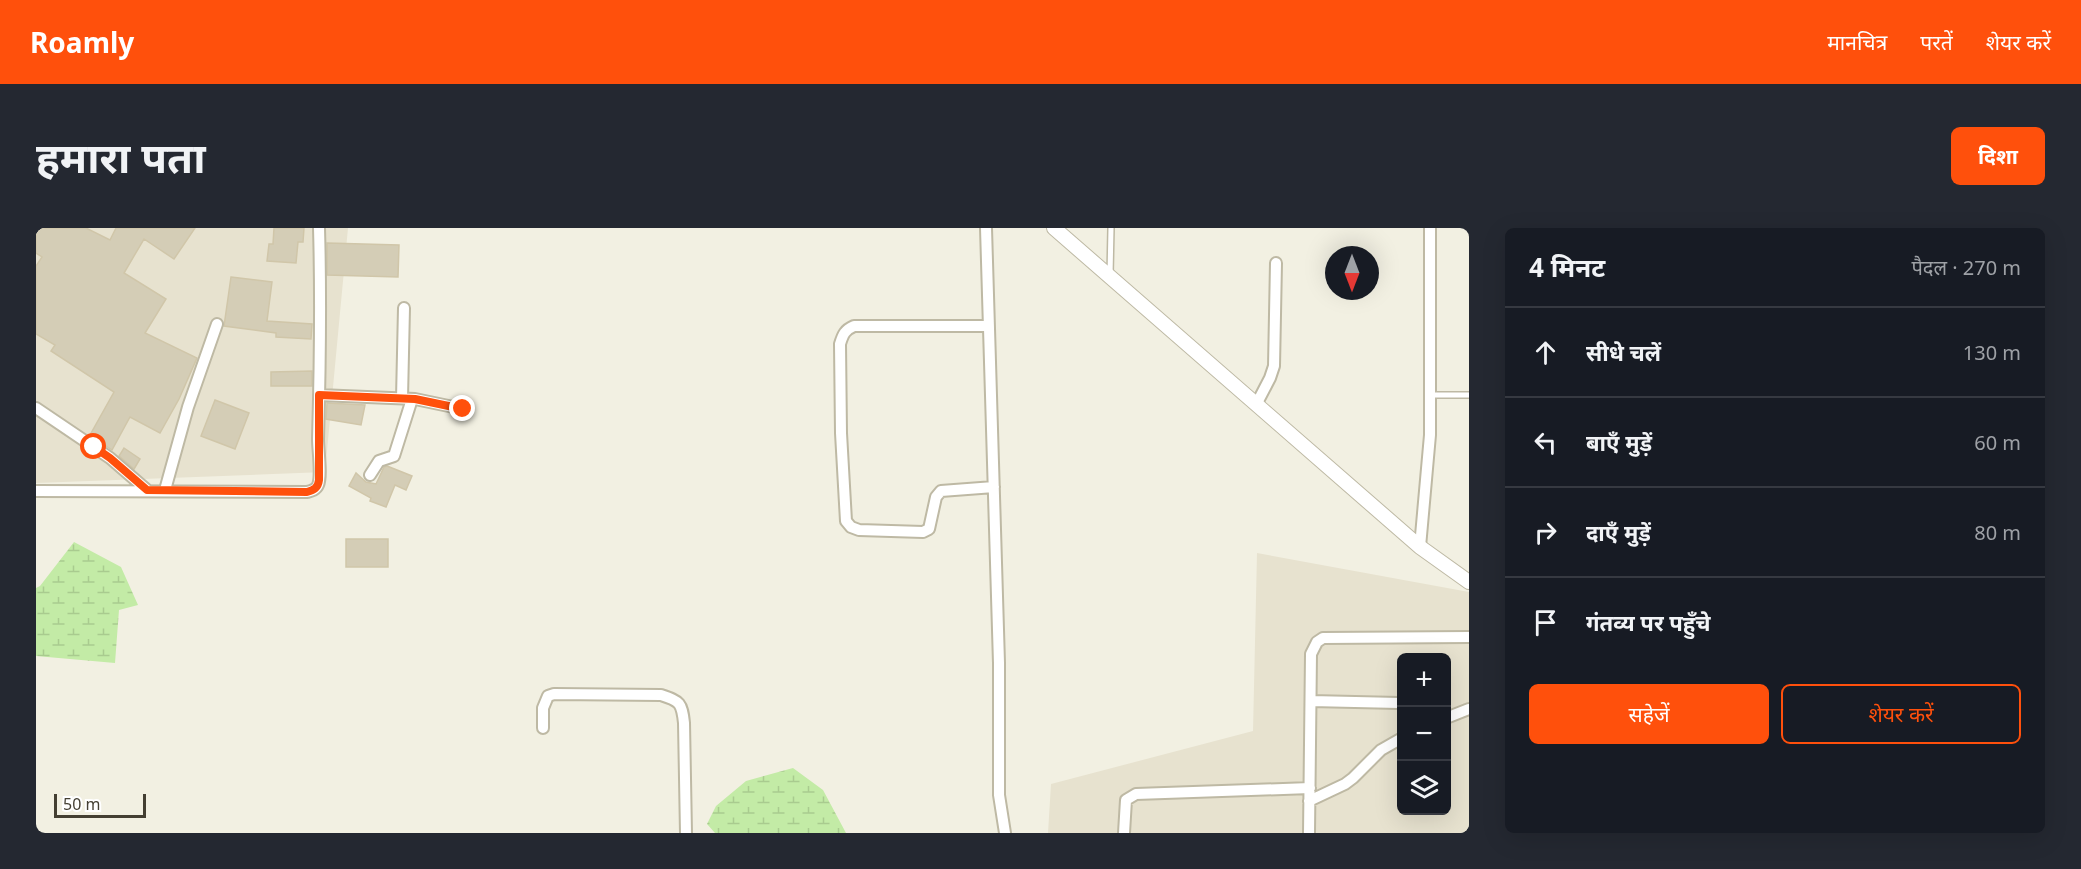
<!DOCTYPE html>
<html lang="hi">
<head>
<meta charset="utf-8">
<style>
	body { margin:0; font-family:"Noto Sans","Noto Sans Devanagari",sans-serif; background:#242831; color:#f1f3f6 }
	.controls { position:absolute; right:18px; bottom:18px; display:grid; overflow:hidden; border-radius:9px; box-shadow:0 6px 24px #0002 }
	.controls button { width:54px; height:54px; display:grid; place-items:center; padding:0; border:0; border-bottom:2px solid #363941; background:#171b24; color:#f1f3f6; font:30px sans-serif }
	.compass { position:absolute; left:1289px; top:18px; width:54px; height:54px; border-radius:50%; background:#171b24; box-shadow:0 6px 24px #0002; rotate:180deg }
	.scale { position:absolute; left:18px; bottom:15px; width:92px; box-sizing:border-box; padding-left:6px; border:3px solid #443f32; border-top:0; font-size:16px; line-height:21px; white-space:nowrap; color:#443f32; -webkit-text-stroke:4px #fff; paint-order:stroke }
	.stop { position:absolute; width:18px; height:18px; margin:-14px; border:4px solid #ff500c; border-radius:50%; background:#fff }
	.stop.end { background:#ff500c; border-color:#fff; box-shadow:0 2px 6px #0008 }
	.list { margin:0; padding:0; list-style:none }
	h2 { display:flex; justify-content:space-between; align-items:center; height:78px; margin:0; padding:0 24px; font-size:26px }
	h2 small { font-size:20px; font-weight:400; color:#9ea1a6 }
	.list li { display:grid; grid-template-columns:39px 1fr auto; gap:18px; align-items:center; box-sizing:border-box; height:90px; padding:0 24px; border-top:2px solid #363941 }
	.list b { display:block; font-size:22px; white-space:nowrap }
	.list em { font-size:20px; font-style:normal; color:#9ea1a6 }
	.actions { display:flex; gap:12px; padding:18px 24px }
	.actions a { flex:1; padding:14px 0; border:2px solid #ff500c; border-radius:9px; text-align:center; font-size:21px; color:#ff500c }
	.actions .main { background:#ff500c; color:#fff }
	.icon { flex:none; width:33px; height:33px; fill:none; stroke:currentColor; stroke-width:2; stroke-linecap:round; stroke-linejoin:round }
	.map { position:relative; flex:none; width:1433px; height:605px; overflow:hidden; border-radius:9px }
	header { display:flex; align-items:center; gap:36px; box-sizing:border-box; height:84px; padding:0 30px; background:#ff500c; color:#fff }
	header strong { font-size:28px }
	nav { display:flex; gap:33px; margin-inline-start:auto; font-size:21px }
	.intro { display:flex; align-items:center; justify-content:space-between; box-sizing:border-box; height:144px; padding:0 36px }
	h1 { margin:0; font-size:42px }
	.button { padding:15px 27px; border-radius:9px; background:#ff500c; color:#fff; font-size:21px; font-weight:700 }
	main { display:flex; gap:36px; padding:0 36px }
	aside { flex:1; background:#171b24; border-radius:9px; box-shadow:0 6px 24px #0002 }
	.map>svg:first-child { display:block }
	.residential { fill:#e7e2cf; fill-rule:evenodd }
	.wetland { fill:url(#wetland-marsh) }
	.building { fill:#d4cdb6; stroke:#d0c6a9; stroke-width:1.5 }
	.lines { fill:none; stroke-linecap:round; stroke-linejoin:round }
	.service-casing { stroke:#beb9a4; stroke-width:8 }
	.minor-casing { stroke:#beb9a4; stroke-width:14 }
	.tertiary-casing { stroke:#beb9a4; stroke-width:16 }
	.service { stroke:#fff; stroke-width:5 }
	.minor { stroke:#fff; stroke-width:10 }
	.tertiary { stroke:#fff; stroke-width:14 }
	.route { stroke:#ff500c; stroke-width:8 }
</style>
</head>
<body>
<header>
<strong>Roamly</strong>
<nav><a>मानचित्र</a><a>परतें</a><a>शेयर करें</a></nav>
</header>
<div class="intro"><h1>हमारा पता</h1><a class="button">दिशा</a></div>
<main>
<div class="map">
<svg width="1433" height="605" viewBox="0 0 1433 605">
	<defs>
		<pattern id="wetland-marsh" width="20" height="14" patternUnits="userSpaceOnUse" patternTransform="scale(1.5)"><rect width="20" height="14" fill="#c3eba6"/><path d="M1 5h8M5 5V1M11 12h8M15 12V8" fill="none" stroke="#a9cb8f"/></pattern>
	</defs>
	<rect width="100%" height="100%" fill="#f2f0e2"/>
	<!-- residential -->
	<path class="residential" d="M0,0H312L289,244L0,255Z
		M1221,325L1433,364V605H1012L1015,556L1217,503ZM1366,430H1410V582H1366Z"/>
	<!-- wetland -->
	<path class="wetland" d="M38,314L85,339L102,377L83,382L79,435L0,428V360L4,358Z
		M757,540L787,562L810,605H679L671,596L680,578L710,553Z"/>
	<!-- building -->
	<path class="building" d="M0,0H50L74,12L80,0H159L138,31L108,11L88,45L130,71L109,105L161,130L143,171L124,205L94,189L76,222L54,207L78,164L15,123L19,117L0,106V38L6,29L0,25Z
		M238,0H268L267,14H262L260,35L231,33L233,16H237Z
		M291,15L363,17L362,49L291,47Z
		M195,49L236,54L231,93L276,96L275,111L240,109V105L188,98Z
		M276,143V158H235V144Z
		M179,172L213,185L199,221L165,208Z
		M291,175L329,177L325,197L290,191Z
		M88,220L104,231L98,241L83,228Z
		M351,238L376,248L370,262L359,257L350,279L334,273L335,270L313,258L320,245L330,254L340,256L348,239Z
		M310,311H352V339H310Z"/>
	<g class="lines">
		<defs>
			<path id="service" d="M1074,47L1075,0
				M1394,167H1433"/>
			<path id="minor" d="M950,0L963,435V567L969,605
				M953,98H818C809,102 807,106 804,116L805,205L810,293L815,299L823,302L887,304L893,301L900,269L905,263L958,259
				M283,167L379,171L427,181
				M366,170L368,80
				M1221,175L1234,150L1238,138L1240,35
				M0,180L74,230L111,262
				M334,247L343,233L358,228L376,171
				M129,262L152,179L181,96
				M0,263L271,264C275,263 280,262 282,257C286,248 282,222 282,211C284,141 285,70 283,0
				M1384,319L1394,207V0
				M1275,473L1363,475
				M1410,490L1433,481
				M507,500V480L512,468L518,466L625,467C644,473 646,475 648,495L650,605
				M1273,573L1309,556L1317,550L1345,522L1366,510
				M1088,605L1090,572L1100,566L1274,560
				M1273,605L1275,426L1281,414L1287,410L1433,409"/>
			<path id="tertiary" d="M1018,0L1384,319L1433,354"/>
		</defs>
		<!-- service casing -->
		<use href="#service" class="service-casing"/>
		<!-- minor casing -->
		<use href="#minor" class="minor-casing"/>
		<!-- tertiary casing -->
		<use href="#tertiary" class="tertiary-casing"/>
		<!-- service -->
		<use href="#service" class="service"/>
		<!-- minor -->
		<use href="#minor" class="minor"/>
		<!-- tertiary -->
		<use href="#tertiary" class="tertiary"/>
	</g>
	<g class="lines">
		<!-- route -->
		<path class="route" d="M58,219L74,230L111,262L271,264C278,262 282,260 283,252V167L379,171L427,181"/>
	</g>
</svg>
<div class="controls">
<button>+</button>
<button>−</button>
<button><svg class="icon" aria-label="layers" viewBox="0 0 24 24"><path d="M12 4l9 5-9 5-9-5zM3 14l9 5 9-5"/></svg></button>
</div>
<svg class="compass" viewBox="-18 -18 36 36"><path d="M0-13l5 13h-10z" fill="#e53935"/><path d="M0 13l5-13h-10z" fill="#9ea1a6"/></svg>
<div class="scale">50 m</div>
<div class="stop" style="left:58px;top:219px"></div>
<div class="stop end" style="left:427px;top:181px"></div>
</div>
<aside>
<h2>4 मिनट<small>पैदल · 270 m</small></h2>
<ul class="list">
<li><svg class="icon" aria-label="ahead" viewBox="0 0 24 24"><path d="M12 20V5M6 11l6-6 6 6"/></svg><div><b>सीधे चलें</b></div><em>130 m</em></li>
<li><svg class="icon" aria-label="left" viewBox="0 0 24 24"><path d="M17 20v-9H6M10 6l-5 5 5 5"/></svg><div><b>बाएँ मुड़ें</b></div><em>60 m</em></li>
<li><svg class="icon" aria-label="right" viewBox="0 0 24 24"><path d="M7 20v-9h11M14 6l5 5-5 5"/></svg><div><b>दाएँ मुड़ें</b></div><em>80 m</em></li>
<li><svg class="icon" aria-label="arrive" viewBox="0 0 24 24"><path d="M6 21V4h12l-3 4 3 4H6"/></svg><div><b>गंतव्य पर पहुँचे</b></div></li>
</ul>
<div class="actions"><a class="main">सहेजें</a><a>शेयर करें</a></div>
</aside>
</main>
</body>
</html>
